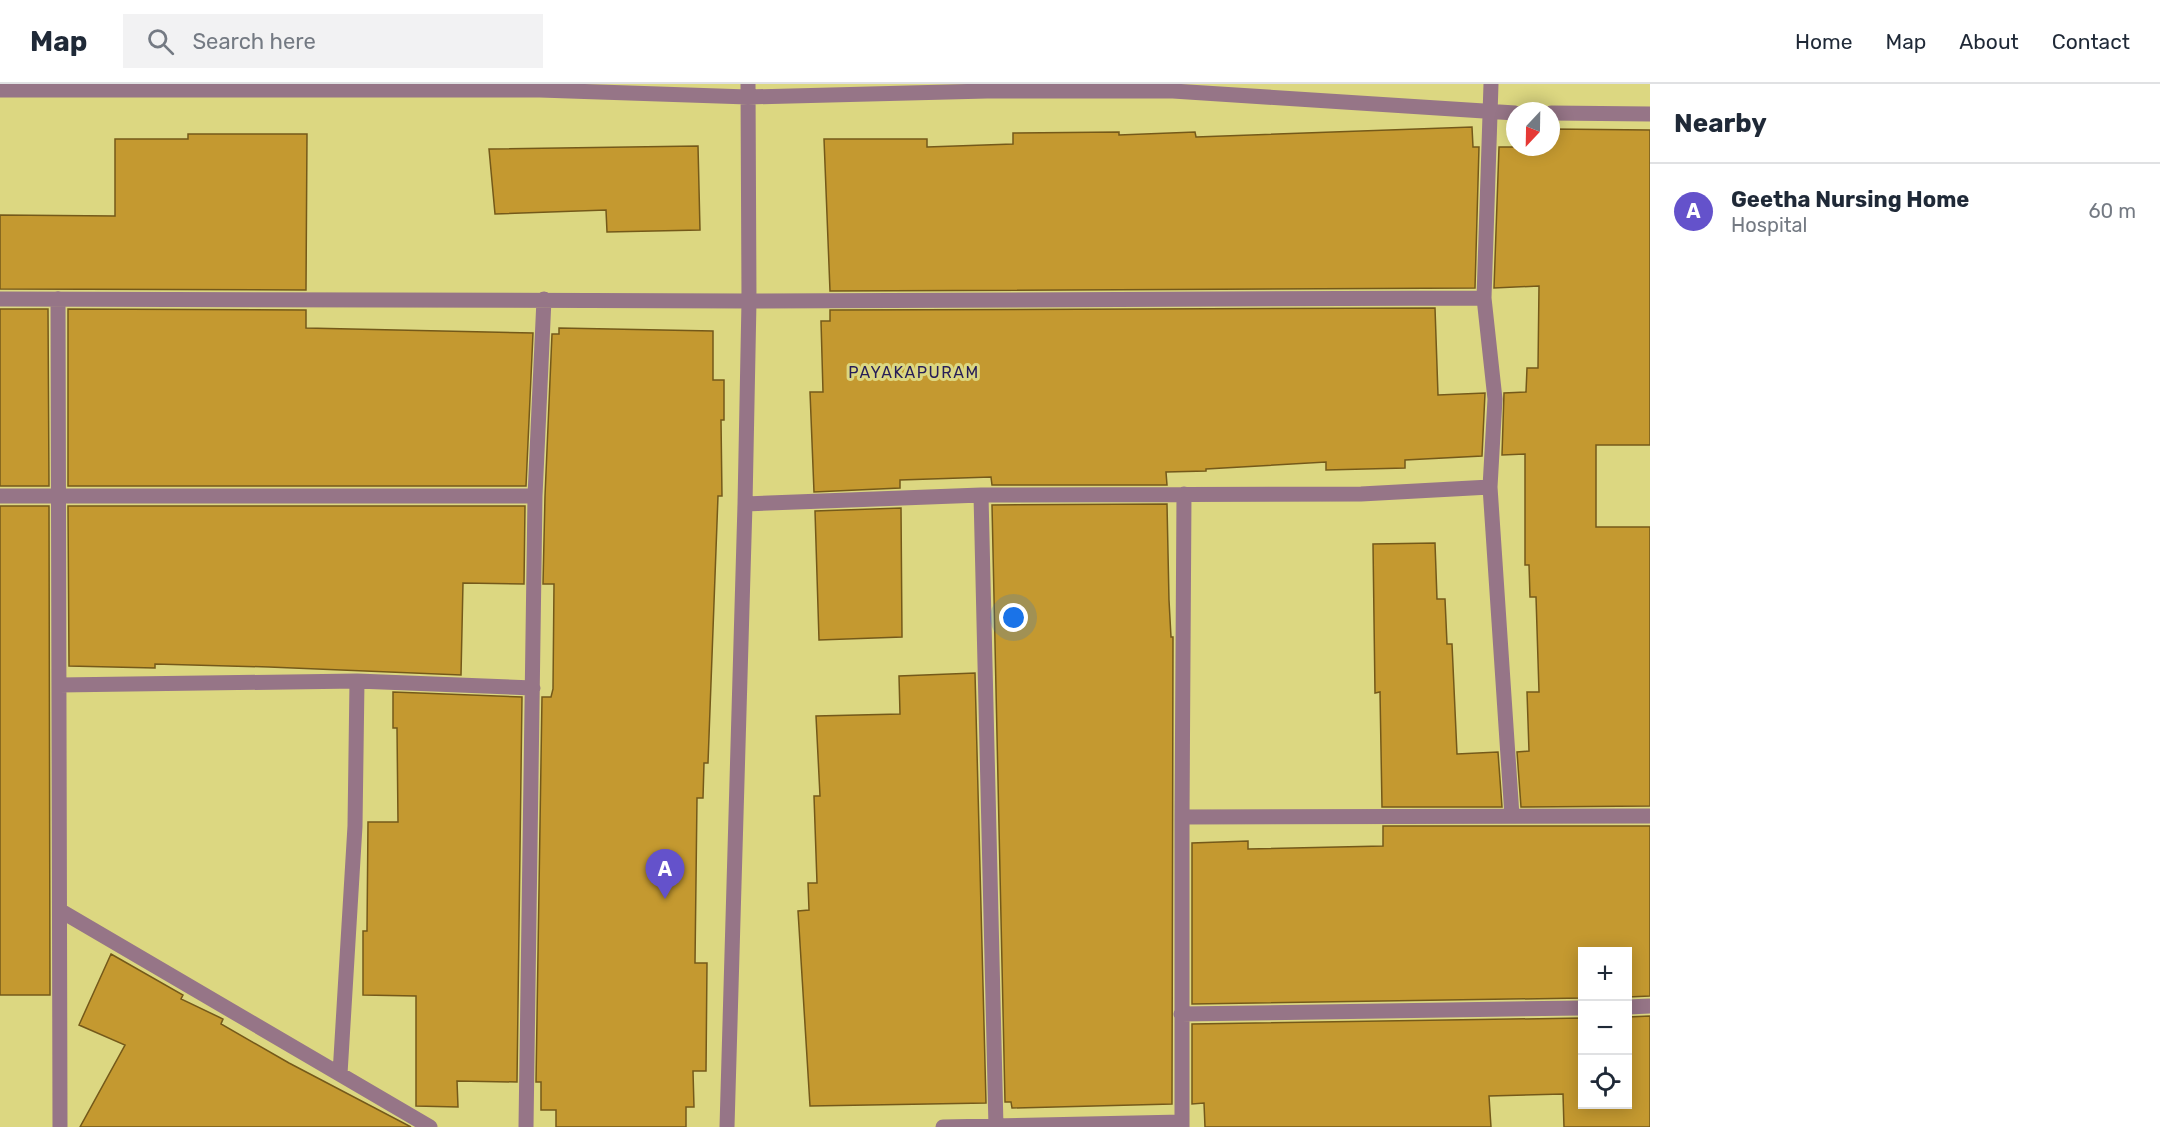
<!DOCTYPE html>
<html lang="en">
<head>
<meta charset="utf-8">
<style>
	body { margin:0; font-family:Rubik,sans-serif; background:#f2f2f3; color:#1f2937 }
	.controls { position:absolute; right:18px; bottom:18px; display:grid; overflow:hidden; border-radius:0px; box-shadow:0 3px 15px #0003 }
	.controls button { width:54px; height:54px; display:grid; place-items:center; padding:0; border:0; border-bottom:2px solid #e0e1e3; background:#fff; color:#1f2937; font:30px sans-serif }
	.compass { position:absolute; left:1506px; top:18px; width:54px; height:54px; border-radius:50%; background:#fff; box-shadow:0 3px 15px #0003; rotate:202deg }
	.you { position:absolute; left:1014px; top:534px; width:21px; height:21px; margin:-15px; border:4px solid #fff; border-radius:50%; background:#1a73e8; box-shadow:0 0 0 9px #1a73e833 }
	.badge { display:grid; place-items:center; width:39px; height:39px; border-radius:50%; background:#6452cb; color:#fff; font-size:20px; font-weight:700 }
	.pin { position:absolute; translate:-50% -50px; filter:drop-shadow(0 2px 3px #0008) }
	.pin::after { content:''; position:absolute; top:32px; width:21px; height:18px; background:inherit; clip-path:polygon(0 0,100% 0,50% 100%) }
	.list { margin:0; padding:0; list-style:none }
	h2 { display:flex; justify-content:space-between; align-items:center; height:78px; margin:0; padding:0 24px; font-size:26px }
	h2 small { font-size:20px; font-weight:400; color:#747a83 }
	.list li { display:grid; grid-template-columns:39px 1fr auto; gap:18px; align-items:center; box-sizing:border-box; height:96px; padding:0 24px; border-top:2px solid #e0e1e3 }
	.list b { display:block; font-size:22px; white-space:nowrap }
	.list p { margin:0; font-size:20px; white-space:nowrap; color:#747a83 }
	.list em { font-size:20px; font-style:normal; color:#747a83 }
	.icon { flex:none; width:33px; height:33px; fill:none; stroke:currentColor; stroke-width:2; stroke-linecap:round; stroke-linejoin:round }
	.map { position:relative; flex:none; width:1650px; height:1043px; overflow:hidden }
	header { display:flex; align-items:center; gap:36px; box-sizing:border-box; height:84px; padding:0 30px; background:#fff; border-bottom:2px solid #e0e1e3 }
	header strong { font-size:28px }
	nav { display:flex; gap:33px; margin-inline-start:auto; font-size:21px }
	.search { width:420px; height:54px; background:#f2f2f3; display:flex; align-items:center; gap:15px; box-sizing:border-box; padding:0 21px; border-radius:0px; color:#747a83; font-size:22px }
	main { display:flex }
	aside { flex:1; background:#fff }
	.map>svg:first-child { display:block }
	.building { fill:#c49930; stroke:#74591a; stroke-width:1.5 }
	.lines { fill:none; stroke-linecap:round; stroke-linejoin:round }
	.minor { stroke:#967587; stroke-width:15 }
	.labels { text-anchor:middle; stroke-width:6; stroke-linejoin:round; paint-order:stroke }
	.neighbourhood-label { font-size:16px; letter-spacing:1.5px; fill:#261d57; stroke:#dcd781 }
</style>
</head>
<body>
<header>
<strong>Map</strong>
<div class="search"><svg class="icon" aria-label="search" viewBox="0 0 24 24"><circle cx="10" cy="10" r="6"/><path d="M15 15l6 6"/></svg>Search here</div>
<nav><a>Home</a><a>Map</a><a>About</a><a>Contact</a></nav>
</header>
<main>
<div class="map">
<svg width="1650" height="1043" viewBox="0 0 1650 1043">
	<rect width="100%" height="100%" fill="#dcd781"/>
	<!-- building -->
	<path class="building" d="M1472,43L1473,63H1479L1475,204L830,207L824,55H927V63L1013,60V49L1119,48V51L1195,48L1196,53Z
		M1551,45L1650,46V361H1596V443H1650V722L1521,723L1517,668L1529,667L1527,608H1539L1536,513H1530L1529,481H1525V370L1502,371L1504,309L1526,308L1527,284H1538L1539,202L1494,204L1499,63H1551Z
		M188,50H307L306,206L0,205V131L115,132V55H188Z
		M698,62L700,146L607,148L606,126L495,130L489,65Z
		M1435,224L1438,311L1485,309L1482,372L1405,376V384L1326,386V378L1206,385V387L1166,388L1167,401H992L991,393L900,396V404L814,408L810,308H823L821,237H830V226Z
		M0,225H48L49,402H0Z
		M68,225L306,226V244L533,249L526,402H68Z
		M559,244L713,247V296H724V336H721L722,412H718L708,679H704L703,714H697L695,879H707L706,987H693L694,1023H686V1043H556V1026H541V998H536L542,613H551L553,605L554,500H543L545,412L552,250H559Z
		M1167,420L1169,516L1171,553H1173L1172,1020L1012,1024L1011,1018H1005L992,421Z
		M0,422H49L50,911H0Z
		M68,422H525L524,500L463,499L461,591L269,583L155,580V584L69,582Z
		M901,424L902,553L819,556L815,427Z
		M1435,459L1437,515H1445L1447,560H1452L1457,670L1498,668L1502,723H1382L1380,608L1375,609L1373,460Z
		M975,589L986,1019L810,1022L798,827L809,826L808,799H817L814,712H820L816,632L900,630L899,592Z
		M393,608L522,613L517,998L457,997L458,1023L416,1022V912L363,911V847H367L368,738H398L397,644H393Z
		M1383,742H1650V912L1628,913V867H1582V914L1192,920V759L1248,757V765L1383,762Z
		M111,870L183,911L181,915L223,935L221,940L289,979L411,1043H80L125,961L79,941Z
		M1650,932V1043H1564L1563,1010L1489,1012L1491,1043H1205L1204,1019L1192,1020V940L1582,934V1020H1628V933Z"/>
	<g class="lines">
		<!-- minor -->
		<path class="minor" d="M1491,0L1484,214L1495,315L1490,403L1512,732
			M0,6H540L748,13L987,7H1173L1515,29
			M1551,29L1650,30
			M0,215L749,217L1484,214
			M58,215L60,1043
			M1184,410L1182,733L1650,732
			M981,411L996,1043
			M0,412H535
			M745,420L981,411L1361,410L1490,403
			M59,601L357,597L533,604
			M1182,733V1043
			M61,827L430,1043
			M1628,923L1650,922
			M1181,930L1582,924
			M340,990L355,742L357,597
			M526,1043L535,412L544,215
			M727,1043L745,420L749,217L748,0
			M943,1043L1182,1038"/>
	</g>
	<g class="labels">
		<!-- neighbourhood labels -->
		<g class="neighbourhood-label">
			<text x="914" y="294">PAYAKAPURAM</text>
		</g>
	</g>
</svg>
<div class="controls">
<button>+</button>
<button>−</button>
<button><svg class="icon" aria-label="locate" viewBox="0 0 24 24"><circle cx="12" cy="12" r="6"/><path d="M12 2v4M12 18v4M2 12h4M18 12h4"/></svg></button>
</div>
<svg class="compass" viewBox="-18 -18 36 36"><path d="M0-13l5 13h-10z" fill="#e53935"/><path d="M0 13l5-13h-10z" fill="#747a83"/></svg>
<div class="you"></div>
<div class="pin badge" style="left:665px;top:815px">A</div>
</div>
<aside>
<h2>Nearby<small></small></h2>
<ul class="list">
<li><span class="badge">A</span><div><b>Geetha Nursing Home</b><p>Hospital</p></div><em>60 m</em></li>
</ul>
</aside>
</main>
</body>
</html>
